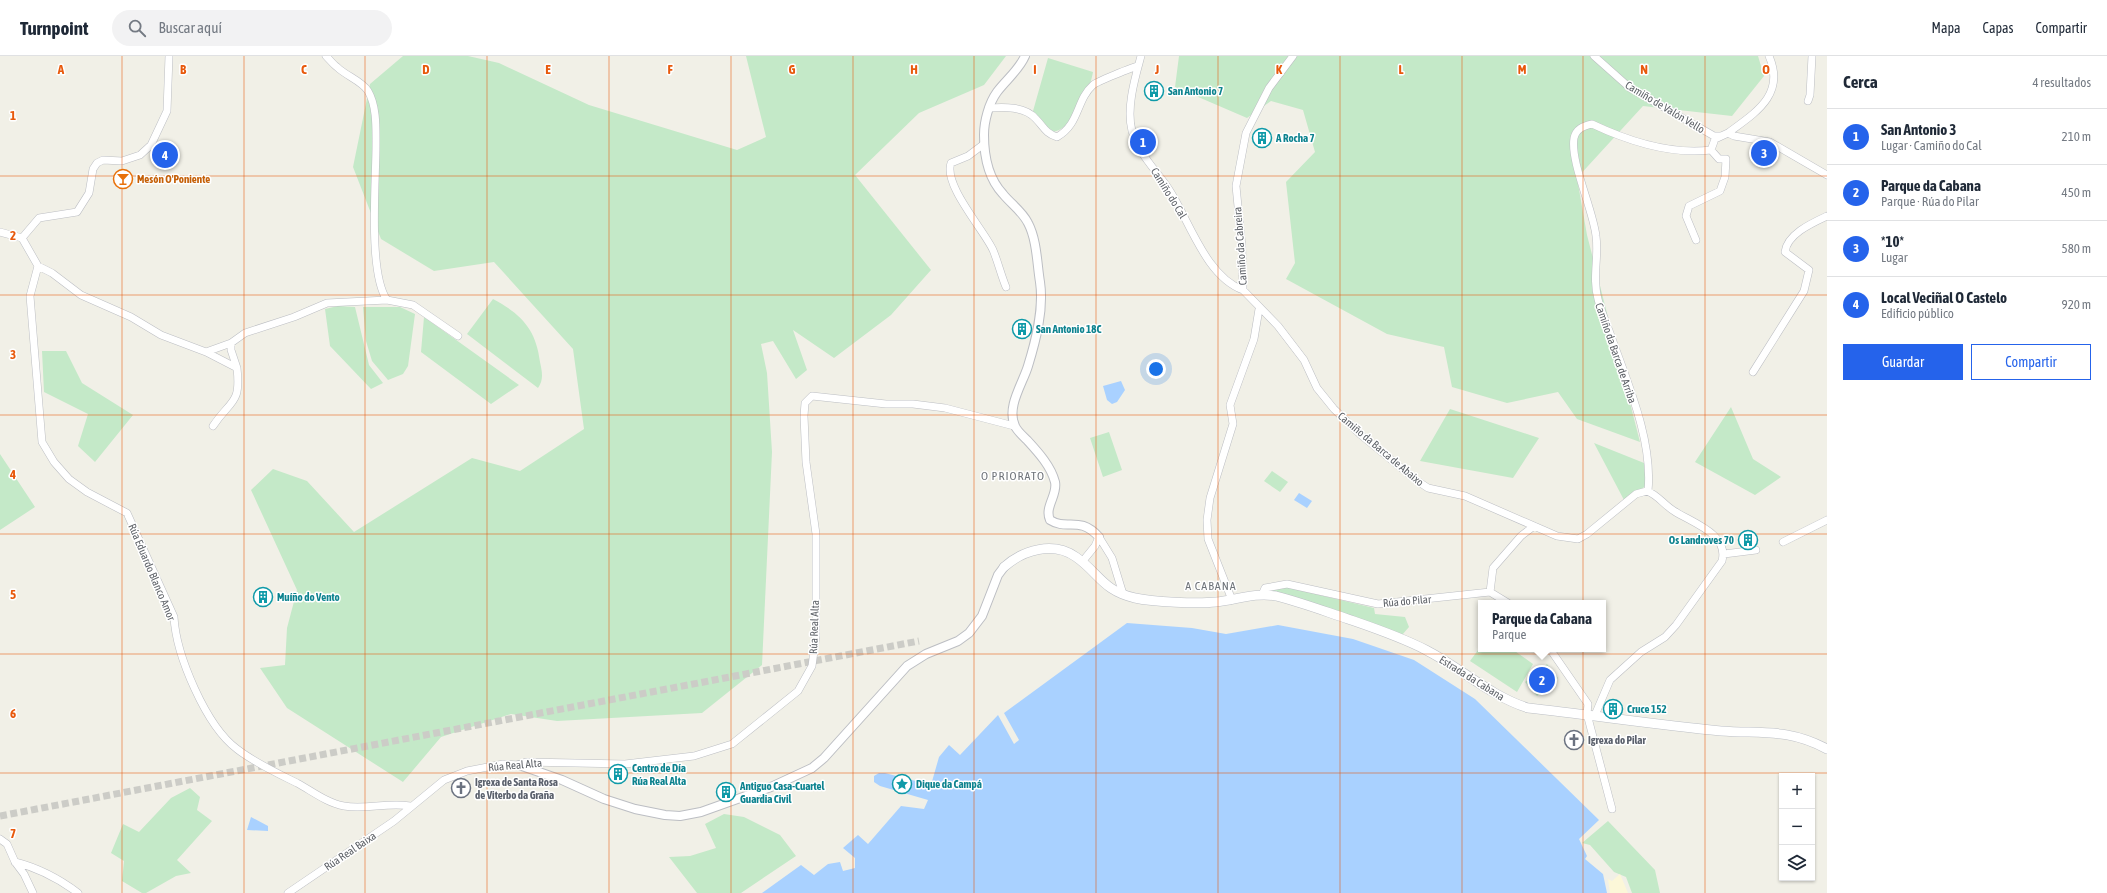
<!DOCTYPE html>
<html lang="es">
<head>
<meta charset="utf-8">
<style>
	body { margin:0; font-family:"Asap Condensed",sans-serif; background:#f2f2f3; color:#1f2937 }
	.controls { position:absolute; right:12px; bottom:12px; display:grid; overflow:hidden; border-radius:0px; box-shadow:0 1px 3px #0004 }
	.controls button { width:36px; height:36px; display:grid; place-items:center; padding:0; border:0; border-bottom:1px solid #e0e1e3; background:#fff; color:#1f2937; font:20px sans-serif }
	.you { position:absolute; left:1156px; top:313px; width:14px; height:14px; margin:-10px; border:3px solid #fff; border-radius:50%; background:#1a73e8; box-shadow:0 0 0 6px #1a73e833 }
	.badge { display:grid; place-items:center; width:26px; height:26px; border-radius:50%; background:#2563eb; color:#fff; font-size:13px; font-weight:700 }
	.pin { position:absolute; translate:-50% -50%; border:2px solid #fff; box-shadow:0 1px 4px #0006 }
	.popup { position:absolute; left:1478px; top:544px; width:128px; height:52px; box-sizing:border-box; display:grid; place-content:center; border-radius:0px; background:#fff; filter:drop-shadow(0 1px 3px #0005); font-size:13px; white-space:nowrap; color:#747a83 }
	.popup b { font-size:15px; color:#1f2937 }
	.popup::after { content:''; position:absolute; left:50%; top:100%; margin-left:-8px; border:8px solid transparent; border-top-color:#fff }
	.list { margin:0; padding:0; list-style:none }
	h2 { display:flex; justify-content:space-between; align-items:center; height:52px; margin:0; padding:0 16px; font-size:17px }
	h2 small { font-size:13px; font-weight:400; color:#747a83 }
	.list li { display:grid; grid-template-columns:26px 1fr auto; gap:12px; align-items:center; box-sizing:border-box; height:56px; padding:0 16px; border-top:1px solid #e0e1e3 }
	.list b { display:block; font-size:15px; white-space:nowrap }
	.list p { margin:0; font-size:13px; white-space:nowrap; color:#747a83 }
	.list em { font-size:13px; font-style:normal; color:#747a83 }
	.actions { display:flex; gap:8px; padding:12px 16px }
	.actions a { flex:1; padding:9px 0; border:1px solid #2563eb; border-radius:0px; text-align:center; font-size:14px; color:#2563eb }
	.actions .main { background:#2563eb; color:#fff }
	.icon { flex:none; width:22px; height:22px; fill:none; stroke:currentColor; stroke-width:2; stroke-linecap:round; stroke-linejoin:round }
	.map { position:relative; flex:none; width:1827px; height:837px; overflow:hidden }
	header { display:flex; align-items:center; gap:24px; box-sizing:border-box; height:56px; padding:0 20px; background:#fff; border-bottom:1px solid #e0e1e3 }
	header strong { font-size:19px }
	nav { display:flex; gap:22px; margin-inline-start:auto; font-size:14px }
	.search { width:280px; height:36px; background:#f2f2f3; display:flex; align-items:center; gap:10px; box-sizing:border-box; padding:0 14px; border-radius:22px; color:#747a83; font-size:15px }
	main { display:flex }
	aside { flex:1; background:#fff }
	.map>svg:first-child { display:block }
	.green { fill:#c4e9c8 }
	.sand { fill:#fcf7d8 }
	.water { fill:#a9d1ff }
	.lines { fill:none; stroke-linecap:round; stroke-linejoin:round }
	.minor-tunnel { stroke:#ccccc7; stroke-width:7; stroke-dasharray:7 3.5; stroke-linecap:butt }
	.minor-casing { stroke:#bcbec3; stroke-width:8 }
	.tertiary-casing { stroke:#bcbec3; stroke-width:10 }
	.secondary-casing { stroke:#bcbfc5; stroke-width:10 }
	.minor { stroke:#fff; stroke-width:7 }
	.tertiary { stroke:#fff; stroke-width:8 }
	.secondary { stroke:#fff; stroke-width:9 }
	.grid { fill:none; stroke:#e8590c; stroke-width:1; stroke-opacity:0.55 }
	.labels { text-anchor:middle; stroke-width:3; stroke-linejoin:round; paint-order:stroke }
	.culture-label { font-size:11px; font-weight:bold; fill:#0d838f; stroke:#fff; text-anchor:start }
	.street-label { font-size:11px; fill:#5e6268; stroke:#fff }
	.food-label { font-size:11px; font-weight:bold; fill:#c56008; stroke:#fff; text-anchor:start }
	.worship-label { font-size:11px; font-weight:bold; fill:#5b616d; stroke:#fff; text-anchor:start }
	.neighbourhood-label { font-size:12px; letter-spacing:1px; fill:#6f747a; stroke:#fff }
	.grid-label { font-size:13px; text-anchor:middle; font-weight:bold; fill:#e8590c; stroke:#fff; stroke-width:3; stroke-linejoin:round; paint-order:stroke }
</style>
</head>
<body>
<header>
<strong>Turnpoint</strong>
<div class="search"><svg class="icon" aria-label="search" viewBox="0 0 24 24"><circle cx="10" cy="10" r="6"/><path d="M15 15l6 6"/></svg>Buscar aquí</div>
<nav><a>Mapa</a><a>Capas</a><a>Compartir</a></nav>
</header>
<main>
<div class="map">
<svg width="1827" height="837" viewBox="0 0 1827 837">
	<rect width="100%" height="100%" fill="#f1f0e7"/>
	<!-- green -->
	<path class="green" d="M403,0H468L499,7L589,49L737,94L766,81L746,0H1006L984,29L919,57L855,119L931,214L891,259L834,302L793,274L807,314L796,323L773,285L761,288L767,317L772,396L762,609L702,657L557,665L511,658L441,681L403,726L287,652L260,612L285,609L287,572L297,534L251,434L273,413L307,425L354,476L472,402L520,415L584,373L573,293L494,206L434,215L381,183L353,111L370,28Z
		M1179,0H1758L1764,20L1732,60L1643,50L1577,122L1587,179L1640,386L1577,363L1558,336L1507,347L1452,331L1444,291L1387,278L1286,223L1295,207L1286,126L1315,96L1303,54L1271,45L1247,62L1175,31Z
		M1048,2L1093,16C1090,35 1072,76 1051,76L1033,55Z
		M493,243C521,258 536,273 540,306C542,316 544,323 538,332L467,278Z
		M338,250L355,251L369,309L383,327L371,333L330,290L325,253Z
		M363,251H400L415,258L408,310L403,318L388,324L372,305L366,285Z
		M424,261L519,329L491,348L421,296Z
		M42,295H66L82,327L133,359L95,406L78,390L88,358L44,336Z
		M1731,351L1753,403L1781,421L1755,439L1695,406Z
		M1450,353L1539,382L1513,422L1420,405Z
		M1109,376L1122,414L1103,421L1090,382Z
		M1594,387L1644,407L1646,430L1624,444Z
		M0,398L35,451L0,474Z
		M1272,415L1288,426L1280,436L1264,425Z
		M1286,531L1374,552L1375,558L1405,561L1409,571L1402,579L1270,535L1271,533Z
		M1481,590V593H1512L1533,608L1517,636L1470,605Z
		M1547,608L1558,622L1537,640L1525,626Z
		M190,732L200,741L197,754L212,765L177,804L191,817L176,820L146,837H142L122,825L124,805L111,797L123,768L139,776L171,742Z
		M724,758L744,761L780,779L796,800L741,837H697L669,801L690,800L716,792L705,768Z
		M1608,765L1655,814L1660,837H1632L1626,821L1614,816L1590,789L1582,787Z"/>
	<!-- sand -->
	<path class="sand" d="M1620,818L1628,837H1610L1608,823L1612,825Z"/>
	<!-- water -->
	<path class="water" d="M1121,325L1125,334L1117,346L1112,348L1107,344L1103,330Z
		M1299,437L1312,445L1307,452L1294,444Z
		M1127,567L1192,572L1226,578L1278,569L1353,583L1414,604L1475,643L1599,764L1579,783L1587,800L1585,803L1603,818L1607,837H762L801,809L814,819L828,808L840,806L843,815L855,812V802L843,792L858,779L868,788L901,750L924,753L928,744L880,730L874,726V720L879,717H885L931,729L939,701L949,689L960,699L998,659L1014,688L1019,684L1004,657Z
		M251,761L268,770V775L247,774Z"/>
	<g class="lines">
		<!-- minor-tunnel -->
		<path class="minor-tunnel" d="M0,760L919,585"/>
		<defs>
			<path id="minor" d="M326,0C330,4 333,8 337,11C346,20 362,25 368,35C377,50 376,73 376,90C376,125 368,217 387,244L413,249L458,280
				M1141,0C1135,22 1126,52 1132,75C1138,97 1156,114 1168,132C1189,163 1205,220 1243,234
				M1293,0L1269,32L1246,77L1236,130L1242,191L1243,234L1278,270L1304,304L1317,332L1334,353L1361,379L1416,424L1428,432L1465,440L1557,480L1578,483L1587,478L1636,438L1647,435C1658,439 1664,449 1674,455C1693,467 1729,478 1722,505L1676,569L1665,581L1641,596L1610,624L1595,659
				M1594,0L1630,32L1714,80H1720
				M1808,45L1810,39L1812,0
				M989,52C1003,51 1025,50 1036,63C1044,71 1045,77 1057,81C1080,68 1076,44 1093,29C1096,26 1133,11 1138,10
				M1728,77C1755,57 1786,39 1769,0
				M984,88L968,100L951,107C943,129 984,174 993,194C998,206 1001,219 1006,231
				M0,176L22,182
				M22,182L38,210L30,240L42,386L54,406L69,423L87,436L127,457L174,561C176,599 206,670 237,693C255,707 277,717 297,727C312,735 327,747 344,750C365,754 388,746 410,750
				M22,182L39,162L77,156L89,137L93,113L97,107L103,104L122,105L140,99L151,89L167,55L169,0
				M1696,184L1686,160L1689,150L1720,135L1725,121L1726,103H1719L1711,94
				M38,210L52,217L81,239L131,261L161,279L206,296L231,287L245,277L294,261L327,247L387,244
				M231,287V294L237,312
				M206,296L237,312C241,349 231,343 213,370
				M1753,316L1804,235L1809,214L1785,196C1787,178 1812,167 1827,160
				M1648,435C1653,385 1628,328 1611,280C1607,268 1601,256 1598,243C1592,222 1599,201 1596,180C1593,153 1570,106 1574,82C1576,73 1583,70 1592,68C1628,85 1670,99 1711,94L1715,83L1728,77L1734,80L1770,86L1827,119
				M1099,481L1112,502L1123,538
				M1783,486L1827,464
				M1724,498L1756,494
				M1082,506L1095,490L1099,481
				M1490,536L1493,512L1521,480L1534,470
				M1262,539L1265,532L1287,528L1378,548L1490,536L1508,547
				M1232,544L1208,483L1207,464L1210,442L1233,368L1230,349L1254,283L1259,253
				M1550,593L1588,648L1587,658L1612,753
				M0,783L7,788L15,806L24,818L33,837
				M15,806C39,812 58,822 78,837
				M288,837L394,765L444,724L467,715L503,708L519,709L526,706L625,708L694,700L732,688L798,635L812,610L816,580V478L806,406L804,360L805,347L812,340L886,348H913L945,352L1014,370"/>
			<path id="tertiary" d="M1025,0C1019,14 1006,24 997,36C989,47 984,65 984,79C984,100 988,122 1003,138C1011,148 1022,155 1028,167C1037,184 1037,208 1040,226C1044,253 1036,284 1028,310C1023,327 1006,351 1015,370C1017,375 1023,380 1027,384C1038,396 1051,410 1055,426C1058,439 1044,451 1050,464C1067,475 1079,459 1099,481
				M519,709L562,724L604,743L635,753L665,759L680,760L701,756L771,731L812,712L824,702L907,610L926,598L958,585L969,577L982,560L998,519L1004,511"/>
			<path id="secondary" d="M1004,511C1023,494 1053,485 1076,501C1099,517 1103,535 1135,542C1153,546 1197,548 1216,546C1235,544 1256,536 1276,540C1300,546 1324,555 1348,563C1374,572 1401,581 1426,594C1461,612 1490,640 1528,652C1592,659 1657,669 1721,675C1762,678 1788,672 1827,693"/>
		</defs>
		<!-- minor casing -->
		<use href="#minor" class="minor-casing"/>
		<!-- tertiary casing -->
		<use href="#tertiary" class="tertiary-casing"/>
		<!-- secondary casing -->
		<use href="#secondary" class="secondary-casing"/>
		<!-- minor -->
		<use href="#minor" class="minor"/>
		<!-- tertiary -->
		<use href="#tertiary" class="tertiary"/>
		<!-- secondary -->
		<use href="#secondary" class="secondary"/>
	</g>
	<!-- grid -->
	<path class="grid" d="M122,0V837M244,0V837M365,0V837M487,0V837M609,0V837M731,0V837M853,0V837M974,0V837M1096,0V837M1218,0V837M1340,0V837M1462,0V837M1583,0V837M1705,0V837M0,120H1827M0,239H1827M0,359H1827M0,478H1827M0,598H1827M0,717H1827"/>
	<!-- icons -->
	<defs>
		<symbol id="building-ring" viewBox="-11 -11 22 22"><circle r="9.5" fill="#fff" stroke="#0f9aa8" stroke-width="1.5"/><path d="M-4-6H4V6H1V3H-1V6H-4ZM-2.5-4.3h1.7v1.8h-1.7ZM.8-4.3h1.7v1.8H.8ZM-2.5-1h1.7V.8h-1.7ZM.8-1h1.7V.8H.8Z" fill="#0f9aa8"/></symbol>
		<symbol id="bar-ring" viewBox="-11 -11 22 22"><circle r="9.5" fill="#fff" stroke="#e8710a" stroke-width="1.5"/><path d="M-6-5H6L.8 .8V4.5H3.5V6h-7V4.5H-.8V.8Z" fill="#e8710a"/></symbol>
		<symbol id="church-ring" viewBox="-11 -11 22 22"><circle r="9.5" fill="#fff" stroke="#6b7280" stroke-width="1.5"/><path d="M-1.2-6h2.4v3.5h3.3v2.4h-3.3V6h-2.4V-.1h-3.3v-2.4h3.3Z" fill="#6b7280"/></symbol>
		<symbol id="sight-ring" viewBox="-11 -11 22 22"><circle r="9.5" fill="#fff" stroke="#0f9aa8" stroke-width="1.5"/><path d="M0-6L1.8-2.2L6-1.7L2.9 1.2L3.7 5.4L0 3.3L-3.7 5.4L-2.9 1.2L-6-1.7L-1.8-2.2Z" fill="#0f9aa8"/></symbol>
	</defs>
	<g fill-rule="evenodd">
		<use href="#building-ring" x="1143" y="24" width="22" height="22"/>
		<use href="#building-ring" x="1251" y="71" width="22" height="22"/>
		<use href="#bar-ring" x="112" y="112" width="22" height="22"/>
		<use href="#building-ring" x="1011" y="262" width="22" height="22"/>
		<use href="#building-ring" x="1737" y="473" width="22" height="22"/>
		<use href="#building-ring" x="252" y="530" width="22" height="22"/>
		<use href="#building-ring" x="1602" y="642" width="22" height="22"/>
		<use href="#church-ring" x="1563" y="673" width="22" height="22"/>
		<use href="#building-ring" x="607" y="707" width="22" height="22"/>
		<use href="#sight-ring" x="891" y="717" width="22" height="22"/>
		<use href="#church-ring" x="450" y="721" width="22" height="22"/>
		<use href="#building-ring" x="715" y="725" width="22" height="22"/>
	</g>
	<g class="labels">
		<!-- culture labels -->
		<g class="culture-label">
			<text x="1168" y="39">San Antonio 7</text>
			<text x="1276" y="86">A Rocha 7</text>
			<text x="1036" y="277">San Antonio 18C</text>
			<text x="1734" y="488" text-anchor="end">Os Landroves 70</text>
			<text x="277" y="545">Muíño do Vento</text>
			<text x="1627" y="657">Cruce 152</text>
			<text x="632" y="716">Centro de Día<tspan x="632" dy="13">Rúa Real Alta</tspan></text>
			<text x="916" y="732">Dique da Campá</text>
			<text x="740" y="734">Antiguo Casa-Cuartel<tspan x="740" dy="13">Guardia Civil</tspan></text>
		</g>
		<!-- street labels -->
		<g class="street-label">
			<text transform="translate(1665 51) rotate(31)" y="4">Camiño de Valón Vello</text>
			<text transform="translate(1169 137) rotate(58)" y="4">Camiño do Cal</text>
			<text transform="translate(1240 190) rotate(-94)" y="4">Camiño da Cabreira</text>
			<text transform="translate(1616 297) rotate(71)" y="4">Camiño da Barca de Arriba</text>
			<text transform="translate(1381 393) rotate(40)" y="4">Camiño da Barca de Abaixo</text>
			<text transform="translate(152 516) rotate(67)" y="4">Rúa Eduardo Blanco Amor</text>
			<text transform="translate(1407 545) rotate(-5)" y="4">Rúa do Pilar</text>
			<text transform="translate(814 571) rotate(-88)" y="4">Rúa Real Alta</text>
			<text transform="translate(1472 622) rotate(32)" y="4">Estrada da Cabana</text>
			<text transform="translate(515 709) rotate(-5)" y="4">Rúa Real Alta</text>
			<text transform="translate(350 795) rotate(-34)" y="4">Rúa Real Baixa</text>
		</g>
		<!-- food labels -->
		<g class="food-label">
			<text x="137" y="127">Mesón O'Poniente</text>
		</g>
		<!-- worship labels -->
		<g class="worship-label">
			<text x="1588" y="688">Igrexa do Pilar</text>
			<text x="475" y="730">Igrexa de Santa Rosa<tspan x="475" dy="13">de Viterbo da Graña</tspan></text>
		</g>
		<!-- neighbourhood labels -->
		<g class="neighbourhood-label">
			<text x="1013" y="424">O PRIORATO</text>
			<text x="1211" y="534">A CABANA</text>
		</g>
	</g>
	<g class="grid-label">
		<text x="61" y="18">A</text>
		<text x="183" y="18">B</text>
		<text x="304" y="18">C</text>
		<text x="426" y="18">D</text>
		<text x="548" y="18">E</text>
		<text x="670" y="18">F</text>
		<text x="792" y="18">G</text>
		<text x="914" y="18">H</text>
		<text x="1035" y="18">I</text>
		<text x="1157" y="18">J</text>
		<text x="1279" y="18">K</text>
		<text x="1401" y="18">L</text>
		<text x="1522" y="18">M</text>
		<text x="1644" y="18">N</text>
		<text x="1766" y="18">O</text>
		<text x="13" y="64">1</text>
		<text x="13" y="184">2</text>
		<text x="13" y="303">3</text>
		<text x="13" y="423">4</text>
		<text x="13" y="543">5</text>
		<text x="13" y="662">6</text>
		<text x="13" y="782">7</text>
	</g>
</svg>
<div class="controls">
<button>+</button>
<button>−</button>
<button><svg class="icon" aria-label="layers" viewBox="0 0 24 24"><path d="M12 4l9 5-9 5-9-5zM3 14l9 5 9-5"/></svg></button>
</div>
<div class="you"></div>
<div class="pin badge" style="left:1143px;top:86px">1</div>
<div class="pin badge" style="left:1542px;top:624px">2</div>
<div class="popup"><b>Parque da Cabana</b>Parque</div>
<div class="pin badge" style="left:1764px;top:97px">3</div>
<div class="pin badge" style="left:165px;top:99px">4</div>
</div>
<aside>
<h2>Cerca<small>4 resultados</small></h2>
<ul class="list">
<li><span class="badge">1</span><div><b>San Antonio 3</b><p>Lugar · Camiño do Cal</p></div><em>210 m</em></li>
<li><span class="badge">2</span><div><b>Parque da Cabana</b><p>Parque · Rúa do Pilar</p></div><em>450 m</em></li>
<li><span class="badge">3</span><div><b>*10*</b><p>Lugar</p></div><em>580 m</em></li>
<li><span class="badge">4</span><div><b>Local Veciñal O Castelo</b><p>Edificio público</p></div><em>920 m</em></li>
</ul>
<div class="actions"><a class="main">Guardar</a><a>Compartir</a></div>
</aside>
</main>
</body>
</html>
